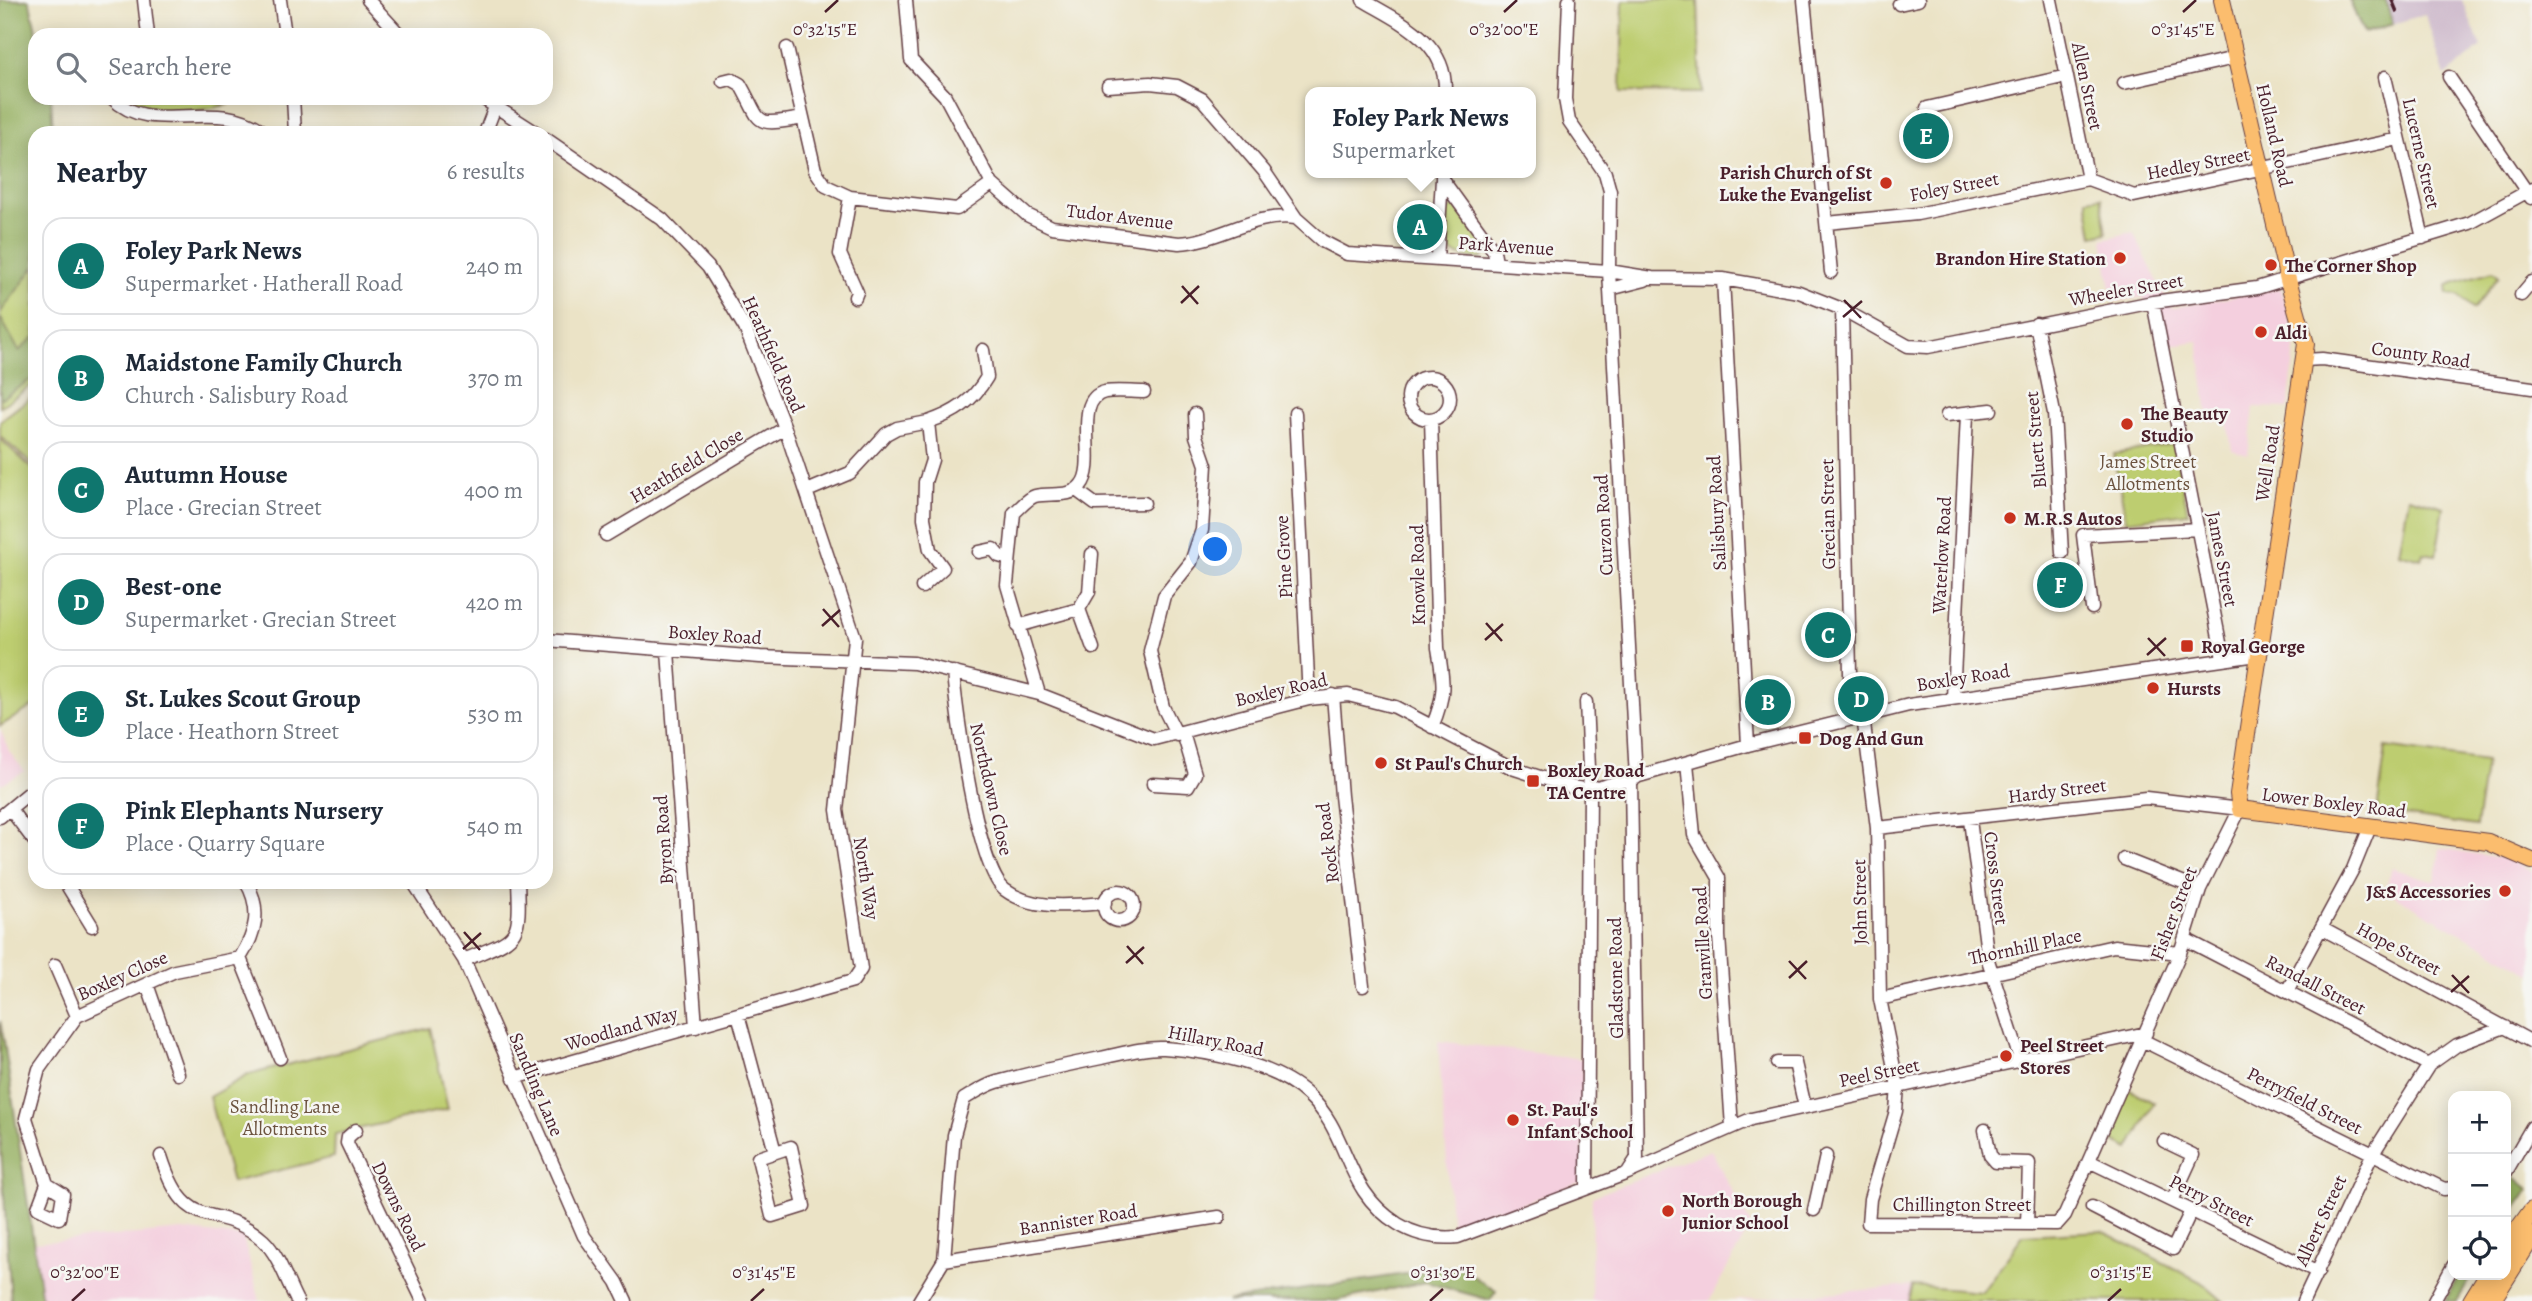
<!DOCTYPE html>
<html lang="en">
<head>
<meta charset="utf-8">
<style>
	body { margin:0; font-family:Alegreya,serif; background:#f6f6f7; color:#1f2937 }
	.controls { position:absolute; right:21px; bottom:21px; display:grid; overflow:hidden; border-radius:14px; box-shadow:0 4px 18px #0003 }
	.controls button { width:63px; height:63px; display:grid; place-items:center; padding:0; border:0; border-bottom:2px solid #e0e1e3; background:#fff; color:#1f2937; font:35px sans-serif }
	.you { position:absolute; left:1216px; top:550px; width:24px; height:24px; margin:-18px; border:5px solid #fff; border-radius:50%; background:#1a73e8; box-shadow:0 0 0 10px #1a73e833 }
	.badge { display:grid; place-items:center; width:46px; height:46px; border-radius:50%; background:#0f766e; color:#fff; font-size:23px; font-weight:700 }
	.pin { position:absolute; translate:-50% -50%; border:4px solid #fff; box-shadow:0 2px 7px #0006 }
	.popup { position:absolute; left:1305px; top:87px; width:231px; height:91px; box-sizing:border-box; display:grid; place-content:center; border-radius:14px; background:#fff; filter:drop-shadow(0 2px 5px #0005); font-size:23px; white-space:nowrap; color:#747a83 }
	.popup b { font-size:26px; color:#1f2937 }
	.popup::after { content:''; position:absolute; left:50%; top:100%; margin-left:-14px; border:14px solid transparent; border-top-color:#fff }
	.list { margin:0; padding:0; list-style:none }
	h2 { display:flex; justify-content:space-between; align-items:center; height:91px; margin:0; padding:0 28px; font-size:30px }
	h2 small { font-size:23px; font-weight:400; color:#747a83 }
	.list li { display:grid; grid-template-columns:46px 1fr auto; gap:21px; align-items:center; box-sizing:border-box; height:98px; margin:0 14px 14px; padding:0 14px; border:2px solid #e0e1e3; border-radius:21px }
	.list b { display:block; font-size:26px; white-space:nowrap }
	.list p { margin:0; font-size:23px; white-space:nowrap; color:#747a83 }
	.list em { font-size:23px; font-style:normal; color:#747a83 }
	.icon { flex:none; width:38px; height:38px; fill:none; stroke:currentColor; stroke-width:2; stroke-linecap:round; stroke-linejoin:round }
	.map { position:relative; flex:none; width:2532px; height:1301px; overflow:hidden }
	.search { position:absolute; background:#fff; box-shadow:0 4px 18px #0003; left:28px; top:28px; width:525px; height:77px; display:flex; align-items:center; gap:18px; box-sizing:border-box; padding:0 24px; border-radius:21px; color:#747a83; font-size:26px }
	.panel { position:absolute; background:#fff; box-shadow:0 4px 18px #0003; left:28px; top:126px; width:525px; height:763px; border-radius:21px }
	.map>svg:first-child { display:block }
	.built { fill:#f4cfde }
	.industrial { fill:#d0bdce }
	.green { fill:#bdcd6f; stroke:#84764d; stroke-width:2 }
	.forest { fill:#96b062; stroke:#706846; stroke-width:2 }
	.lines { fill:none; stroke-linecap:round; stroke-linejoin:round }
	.minor-casing { stroke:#623c42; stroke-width:15 }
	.major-casing { stroke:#623c42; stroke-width:18 }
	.highway-casing { stroke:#623c42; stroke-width:20 }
	.minor { stroke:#fff; stroke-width:12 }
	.major { stroke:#fbbd6e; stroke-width:16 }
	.highway { stroke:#fbbd6e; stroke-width:18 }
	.rail { stroke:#4a1f2b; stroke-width:3.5 }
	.ticks { fill:none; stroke:#4a1f2b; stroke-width:2.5 }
	.poi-dot { fill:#c8321e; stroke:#f6f6f2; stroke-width:2.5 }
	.labels { text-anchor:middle; stroke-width:5; stroke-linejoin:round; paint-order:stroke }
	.street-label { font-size:19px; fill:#4a1f2b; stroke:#f6f6f2 }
	.poi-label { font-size:19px; font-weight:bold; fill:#4a1f2b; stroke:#f6f6f2; text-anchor:start }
	.park-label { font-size:19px; fill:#6c533f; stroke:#f6f6f2 }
	.ticks-label { font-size:18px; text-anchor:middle; fill:#4a1f2b; stroke:#f6f6f2; stroke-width:5; stroke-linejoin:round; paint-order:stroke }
</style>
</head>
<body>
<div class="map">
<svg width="2532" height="1301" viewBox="0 0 2532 1301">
	<rect width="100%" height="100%" fill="#f6f6f2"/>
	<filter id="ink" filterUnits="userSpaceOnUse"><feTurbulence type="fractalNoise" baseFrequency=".0143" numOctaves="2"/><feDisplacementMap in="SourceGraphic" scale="14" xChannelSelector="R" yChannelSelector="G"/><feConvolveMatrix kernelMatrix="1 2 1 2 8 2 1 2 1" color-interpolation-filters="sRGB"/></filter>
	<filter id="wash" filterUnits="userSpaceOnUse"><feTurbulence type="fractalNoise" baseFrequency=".00686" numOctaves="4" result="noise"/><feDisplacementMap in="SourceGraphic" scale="28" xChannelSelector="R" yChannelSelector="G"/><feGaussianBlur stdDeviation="1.57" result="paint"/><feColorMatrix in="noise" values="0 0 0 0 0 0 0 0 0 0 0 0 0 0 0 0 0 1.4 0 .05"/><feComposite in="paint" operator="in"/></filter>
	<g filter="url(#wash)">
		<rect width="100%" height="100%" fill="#ebe3c6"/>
		<!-- built -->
		<path class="built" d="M2133,232L2171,308L2281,288L2296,341L2288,408L2254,407L2248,455L2232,450L2227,420L2209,422L2198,341L2172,345L2143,297L2113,302L2103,239Z
			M0,729L10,753L25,771L0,785Z
			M2440,848L2507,859L2532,872V974L2385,890L2392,868L2435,881Z
			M1438,1041L1583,1059V1181L1502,1212L1496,1208L1486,1212L1485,1219L1452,1232Z
			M1711,1150L1751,1225L1709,1301H1591L1592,1197Z
			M182,1230L243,1237L260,1301H37L33,1243Z
			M1913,1286L1909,1301H1729Z"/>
		<!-- industrial -->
		<path class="industrial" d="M2349,0H2462L2481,47L2445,76L2425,14L2364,33Z"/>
		<!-- green -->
		<path class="green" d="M1623,0H1698L1701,93L1621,92Z
			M118,98H203L227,105C197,112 143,121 118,98Z
			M35,186V383L0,407V271Z
			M2101,197L2107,233L2093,236L2087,199Z
			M1455,206L1489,249L1481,259C1444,255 1442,250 1444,213Z
			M2493,271L2499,276L2474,309L2458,295L2448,294L2447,286L2453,283Z
			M35,394V467L0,436V421Z
			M0,439L35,471V705L0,726Z
			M2174,444L2188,513L2126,521L2114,454Z
			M2409,497L2444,507L2436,555L2423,553L2421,559L2399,553Z
			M2386,747L2486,761L2476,826L2377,811Z
			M430,1028L448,1109L335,1134L334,1157L232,1182L209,1097L248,1075Z
			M2125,1087L2154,1103L2129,1149L2109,1139L2114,1124L2111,1122Z
			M2102,1231L2201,1282L2223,1301H1909L1913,1286L1982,1292L2023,1235Z"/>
		<!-- forest -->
		<path class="forest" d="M0,0H29L30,3L37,35L35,98H51L53,133H35V266L0,313Z
			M2349,0H2385L2393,24L2364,33Z
			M0,317L19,351L35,336V377L0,399Z
			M0,1021L4,1041L42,1301H11L0,1134Z
			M2511,1174L2529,1189L2506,1224V1184Z
			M1458,1266L1496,1291L1490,1300L1425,1282L1334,1301H1227Z
			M2459,1275H2473L2457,1301H2445Z"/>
	</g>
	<g filter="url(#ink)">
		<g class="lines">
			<defs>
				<path id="minor" d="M144,0L148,35
					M280,0L285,35
					M368,0L400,35
					M906,0L911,60L945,96L992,184L1027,215L1052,227L1179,243C1220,241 1253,212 1296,218
					M1363,0C1400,22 1447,41 1445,92
					M1569,0L1565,99L1569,121L1605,173L1610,191L1609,271L1636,778
					M1804,0L1831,272
					M2051,0L2088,179
					M1899,4L1918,0
					M787,48L815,170L826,186L850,197L957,209L992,184
					M2385,77L2423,238
					M2449,77L2531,198
					M723,81L731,79L740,84C763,124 751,127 803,118
					M2124,83L2235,58
					M1108,86L1150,83L1177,86L1202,99L1264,171L1296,218L1322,241L1347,254L1609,271L1652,278L1723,279L1799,292L1842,309L1908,346L1928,347L2153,302L2257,288L2470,223L2532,189
					M112,98C153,139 218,94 265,133
					M293,98L295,133
					M482,98L537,133
					M1927,108L2067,76
					M485,133L495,107
					M1442,173V179L1494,251L1496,263
					M2088,179L2134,196L2399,139
					M850,197L840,254L857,292L855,297
					M1827,223L1917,214L2088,179
					M1437,259L1442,179
					M1723,279L1748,745
					M1610,289L1645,280
					M2521,295L2532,282
					M2153,302L2223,658
					M1842,309L1851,718
					M2036,324L2054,413L2062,553
					M2305,360L2322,359L2532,388
					M1408 398a21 21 0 1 1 42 0a21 21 0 1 1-42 0Z
					M1295,413L1309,699
					M1947,415L1991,410
					M1431,419L1438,648C1444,683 1446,694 1432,727
					M928,422C955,413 973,401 987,377L983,350
					M1076,490L1095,504L1144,503
					M807,491L850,473L886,434L897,428L928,422L932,460L925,482L924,518L930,550L943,568L922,587
					M606,535L785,428
					M979,552L993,549L999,556L1009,559
					M2092,608L2083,535L2198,529
					M1079,609L1089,592L1092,554
					M1018,626L1079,609L1093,648
					M546,640L760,657L914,663L1039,694L1154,739L1309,699L1348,695L1395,707L1512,768L1571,787L1590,790L1748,745L1909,705L2257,655
					M668,651L696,1027
					M953,672C956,711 977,869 1005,890C1033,911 1074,905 1105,903
					M1039,694L1007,585L1014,513C1020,508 1028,498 1035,496C1051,492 1070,499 1081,485C1099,464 1071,399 1105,392C1117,390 1132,392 1144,392
					M1333,695L1341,796L1363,986
					M1953,697L1967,415
					M1586,702L1590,790L1587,1188
					M1863,716L1877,828L1880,999L1898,1087L1896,1111L1870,1199L1868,1223L2057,1224L2065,1215L2180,953L2200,889L2240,809L2146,798L1877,828
					M1177,735L1163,707L1150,651L1164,596L1191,562L1202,530L1206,465L1196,436L1195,414
					M1687,763L1694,835L1719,878V936L1732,1127
					M1153,784L1188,786L1195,774L1183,733
					M10,809L35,842
					M0,817L35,788
					M1970,820L1988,960L2021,1062
					M2124,859L2200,889
					M65,882L92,926
					M413,882L464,960L584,1236L617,1282L626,1301
					M1104 906a15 15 0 1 1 30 0a15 15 0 1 1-30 0Z
					M2321,928L2532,1042
					M2185,939L2429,1065
					M240,958L280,1058
					M464,960C517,937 521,943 518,882
					M55,965L77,1016
					M147,984L178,1074
					M2287,991L2353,869L2370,827
					M1880,999L2114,946L2180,953
					M738,1014L775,1152
					M2142,1040L2444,1189L2453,1188
					M1777,1063H1795L1805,1107
					M514,1078L853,981L861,969L837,810L855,638L785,428L745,328L708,267L662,219L546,139
					M356,1130L348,1137L347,1143L423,1301
					M1985,1130L1990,1155L1996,1162L2029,1163L2027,1224
					M2164,1141L2193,1155L2172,1201
					M791,1147L804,1206L772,1216L758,1158Z
					M161,1156C187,1239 217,1199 263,1240C279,1255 287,1282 297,1301
					M2089,1161L2318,1272
					M1628,1172L1637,1158L1631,780
					M2506,1172L2532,1127
					M47,1184L63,1194L59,1218L38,1208L47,1184L26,1118L39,1069L77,1016L175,971L240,958C256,933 262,909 246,882
					M2092,1207L2173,1249L2191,1211
					M1814,1210L1826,1156
					M944,1260L1219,1217
					M919,1301L944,1260L954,1135L964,1099C974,1093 986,1085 997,1082C1031,1073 1066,1065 1101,1058C1121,1054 1143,1047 1164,1048C1208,1051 1275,1064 1308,1095C1351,1134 1342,1189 1398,1224C1417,1236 1436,1239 1458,1237L1628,1173L1751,1119L2146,1033
					M2303,1301L2372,1155L2429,1065L2457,1045L2505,1027
					M2434,1301L2453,1266"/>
				<path id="major" d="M2222,0L2288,280L2306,344L2238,794L2240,809L2488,842L2532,861"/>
				<path id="highway" d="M2506,1247L2532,1211
					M2472,1301L2488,1275
					M2491,1301L2532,1236"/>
			</defs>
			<!-- minor casing -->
			<use href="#minor" class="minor-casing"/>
			<!-- major casing -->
			<use href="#major" class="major-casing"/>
			<!-- highway casing -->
			<use href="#highway" class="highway-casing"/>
			<!-- minor -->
			<use href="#minor" class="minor"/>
			<!-- major -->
			<use href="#major" class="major"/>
			<!-- highway -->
			<use href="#highway" class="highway"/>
			<!-- rail -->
			<path class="rail" d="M2392,0L2397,12"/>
		</g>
	</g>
	<!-- ticks -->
	<path class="ticks" d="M825,12L838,0M1504,12L1517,0M2183,12L2196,0M1182,286L1198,304M1844,300L1861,318M1181,303L1199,286M1843,317L1862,301M823,609L839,627M1486,623L1502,641M822,626L840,610M2148,638L2165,656M1485,640L1503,624M2147,655L2166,638M464,932L480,950M1127,946L1143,964M463,949L481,933M1789,961L1806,979M1126,963L1144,947M2452,975L2469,993M1789,978L1807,961M2451,992L2469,976M72,1301L85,1289M751,1301L764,1289M1430,1301L1443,1289M2108,1301L2121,1289"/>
	<!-- markers -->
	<g class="poi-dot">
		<circle cx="1886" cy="183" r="7"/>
		<circle cx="2120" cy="258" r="7"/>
		<circle cx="2271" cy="265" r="7"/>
		<circle cx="2261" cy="332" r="7"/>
		<circle cx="2127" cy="424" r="7"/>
		<circle cx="2010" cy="518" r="7"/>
		<rect x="2180" y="639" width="14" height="14" rx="3.5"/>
		<circle cx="2153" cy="688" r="7"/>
		<rect x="1798" y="731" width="14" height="14" rx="3.5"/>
		<circle cx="1381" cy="763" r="7"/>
		<rect x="1526" y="774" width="14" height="14" rx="3.5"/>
		<circle cx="2505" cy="891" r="7"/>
		<circle cx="2006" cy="1056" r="7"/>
		<circle cx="1513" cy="1120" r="7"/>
		<circle cx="1668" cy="1211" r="7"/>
	</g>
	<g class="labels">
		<!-- street labels -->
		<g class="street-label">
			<text transform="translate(2088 86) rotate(78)" y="7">Allen Street</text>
			<text transform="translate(2275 135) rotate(77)" y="7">Holland Road</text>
			<text transform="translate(2422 153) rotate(77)" y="7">Lucerne Street</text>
			<text transform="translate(2198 163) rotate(-11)" y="7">Hedley Street</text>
			<text transform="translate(1954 186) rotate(-11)" y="7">Foley Street</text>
			<text transform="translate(1120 216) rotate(7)" y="7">Tudor Avenue</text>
			<text transform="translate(1506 245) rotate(4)" y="7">Park Avenue</text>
			<text transform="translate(2126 289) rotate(-10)" y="7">Wheeler Street</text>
			<text transform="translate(774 354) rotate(66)" y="7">Heathfield Road</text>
			<text transform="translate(2421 354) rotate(8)" y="7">County Road</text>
			<text transform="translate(2035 440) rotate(-95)" y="7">Bluett Street</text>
			<text transform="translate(2267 463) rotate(-81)" y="7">Well Road</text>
			<text transform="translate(686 465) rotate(-31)" y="7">Heathfield Close</text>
			<text transform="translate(1716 513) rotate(-93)" y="7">Salisbury Road</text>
			<text transform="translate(1827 514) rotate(-91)" y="7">Grecian Street</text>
			<text transform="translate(1603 525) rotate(-93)" y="7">Curzon Road</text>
			<text transform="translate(1941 555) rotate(-87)" y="7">Waterlow Road</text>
			<text transform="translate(1283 557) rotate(-93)" y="7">Pine Grove</text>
			<text transform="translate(2223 559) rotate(79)" y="7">James Street</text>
			<text transform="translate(1417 575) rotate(-91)" y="7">Knowle Road</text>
			<text transform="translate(715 634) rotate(4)" y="7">Boxley Road</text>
			<text transform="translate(1963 677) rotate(-9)" y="7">Boxley Road</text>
			<text transform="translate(1281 689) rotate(-13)" y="7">Boxley Road</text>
			<text transform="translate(992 789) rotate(77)" y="7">Northdown Close</text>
			<text transform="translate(2057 790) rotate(-7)" y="7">Hardy Street</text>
			<text transform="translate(2334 802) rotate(7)" y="7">Lower Boxley Road</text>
			<text transform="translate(663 840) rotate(-94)" y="7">Byron Road</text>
			<text transform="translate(1327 843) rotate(-97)" y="7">Rock Road</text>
			<text transform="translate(867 878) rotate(81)" y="7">North Way</text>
			<text transform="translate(1997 878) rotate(83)" y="7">Cross Street</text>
			<text transform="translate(1859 902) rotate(-91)" y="7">John Street</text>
			<text transform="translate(2173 913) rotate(-69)" y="7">Fisher Street</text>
			<text transform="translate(1702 943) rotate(-93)" y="7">Granville Road</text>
			<text transform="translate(2025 946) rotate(-12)" y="7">Thornhill Place</text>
			<text transform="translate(2399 948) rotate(28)" y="7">Hope Street</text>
			<text transform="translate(122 975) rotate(-24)" y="7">Boxley Close</text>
			<text transform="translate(1615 978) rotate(-91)" y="7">Gladstone Road</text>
			<text transform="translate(2316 984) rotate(27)" y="7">Randall Street</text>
			<text transform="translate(621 1028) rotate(-16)" y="7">Woodland Way</text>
			<text transform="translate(1216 1040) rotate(11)" y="7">Hillary Road</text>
			<text transform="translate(1879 1072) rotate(-12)" y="7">Peel Street</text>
			<text transform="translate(537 1084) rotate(67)" y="7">Sandling Lane</text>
			<text transform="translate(2305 1100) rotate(27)" y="7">Perryfield Street</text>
			<text transform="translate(2212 1200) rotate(27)" y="7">Perry Street</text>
			<text x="1962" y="1211">Chillington Street</text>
			<text transform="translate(399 1206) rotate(64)" y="7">Downs Road</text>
			<text transform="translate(1078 1219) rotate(-9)" y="7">Bannister Road</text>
			<text transform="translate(2320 1220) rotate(-65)" y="7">Albert Street</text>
		</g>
		<!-- poi labels -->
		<g class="poi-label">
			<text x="1872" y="179" text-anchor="end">Parish Church of St<tspan x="1872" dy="22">Luke the Evangelist</tspan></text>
			<text x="2106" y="265" text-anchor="end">Brandon Hire Station</text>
			<text x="2285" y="272">The Corner Shop</text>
			<text x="2275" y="339">Aldi</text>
			<text x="2141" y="420">The Beauty<tspan x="2141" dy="22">Studio</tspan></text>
			<text x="2024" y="525">M.R.S Autos</text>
			<text x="2201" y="653">Royal George</text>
			<text x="2167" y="695">Hursts</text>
			<text x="1819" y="745">Dog And Gun</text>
			<text x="1395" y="770">St Paul's Church</text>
			<text x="1547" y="777">Boxley Road<tspan x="1547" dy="22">TA Centre</tspan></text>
			<text x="2491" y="898" text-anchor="end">J&amp;S Accessories</text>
			<text x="2020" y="1052">Peel Street<tspan x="2020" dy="22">Stores</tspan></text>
			<text x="1527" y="1116">St. Paul's<tspan x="1527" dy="22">Infant School</tspan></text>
			<text x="1682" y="1207">North Borough<tspan x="1682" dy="22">Junior School</tspan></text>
		</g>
		<!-- park labels -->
		<g class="park-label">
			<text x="2148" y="468">James Street<tspan x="2148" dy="22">Allotments</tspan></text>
			<text x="285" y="1113">Sandling Lane<tspan x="285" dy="22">Allotments</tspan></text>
		</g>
	</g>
	<g class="ticks-label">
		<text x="825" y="35">0°32'15"E</text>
		<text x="1504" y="35">0°32'00"E</text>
		<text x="2183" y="35">0°31'45"E</text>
		<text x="85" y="1278">0°32'00"E</text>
		<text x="764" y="1278">0°31'45"E</text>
		<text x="1443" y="1278">0°31'30"E</text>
		<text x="2121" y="1278">0°31'15"E</text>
	</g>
</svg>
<div class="controls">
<button>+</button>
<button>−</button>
<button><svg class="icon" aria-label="locate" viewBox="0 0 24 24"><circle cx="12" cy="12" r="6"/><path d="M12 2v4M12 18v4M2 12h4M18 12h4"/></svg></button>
</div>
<div class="you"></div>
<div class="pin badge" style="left:1420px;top:227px">A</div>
<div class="popup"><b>Foley Park News</b>Supermarket</div>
<div class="pin badge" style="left:1768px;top:702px">B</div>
<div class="pin badge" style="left:1828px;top:635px">C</div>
<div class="pin badge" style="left:1861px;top:699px">D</div>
<div class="pin badge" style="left:1926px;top:136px">E</div>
<div class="pin badge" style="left:2060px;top:585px">F</div>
<div class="search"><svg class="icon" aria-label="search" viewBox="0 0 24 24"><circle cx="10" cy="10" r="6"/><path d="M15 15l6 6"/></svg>Search here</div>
<section class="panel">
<h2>Nearby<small>6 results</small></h2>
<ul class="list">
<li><span class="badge">A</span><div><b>Foley Park News</b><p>Supermarket · Hatherall Road</p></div><em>240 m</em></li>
<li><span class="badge">B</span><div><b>Maidstone Family Church</b><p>Church · Salisbury Road</p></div><em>370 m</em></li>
<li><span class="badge">C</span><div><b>Autumn House</b><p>Place · Grecian Street</p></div><em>400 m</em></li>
<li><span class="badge">D</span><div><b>Best-one</b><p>Supermarket · Grecian Street</p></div><em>420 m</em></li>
<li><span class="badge">E</span><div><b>St. Lukes Scout Group</b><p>Place · Heathorn Street</p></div><em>530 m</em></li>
<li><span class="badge">F</span><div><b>Pink Elephants Nursery</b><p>Place · Quarry Square</p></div><em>540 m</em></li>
</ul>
</section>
</div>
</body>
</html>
